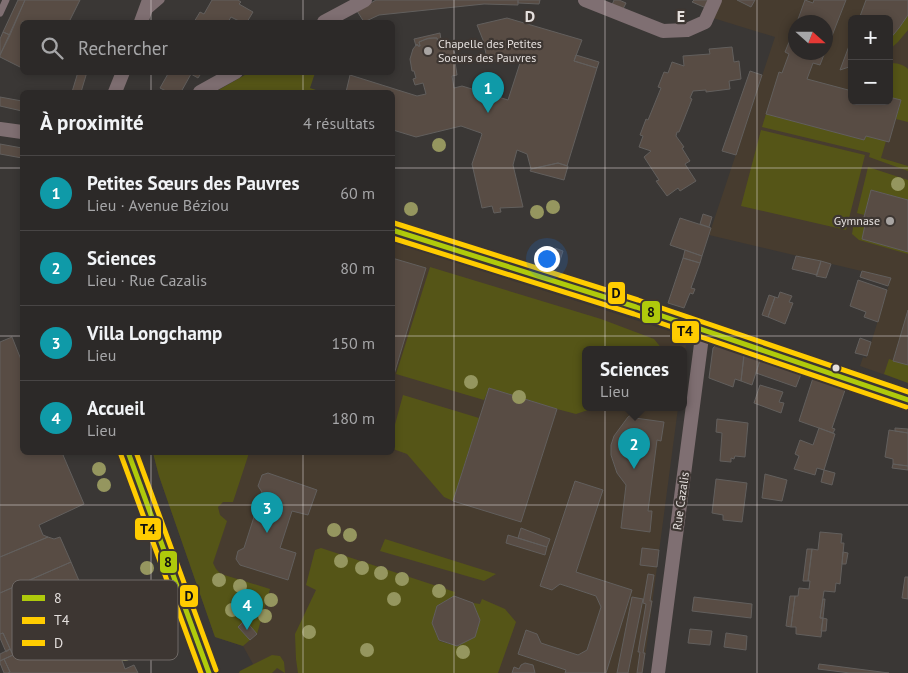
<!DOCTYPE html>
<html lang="fr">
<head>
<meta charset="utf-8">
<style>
	body { margin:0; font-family:"PT Sans",sans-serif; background:#383534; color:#f1f3f6 }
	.controls { position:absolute; right:15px; top:15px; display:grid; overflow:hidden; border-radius:8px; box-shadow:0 2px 8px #0003 }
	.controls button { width:45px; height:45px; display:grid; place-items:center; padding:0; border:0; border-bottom:1px solid #484545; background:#2c2928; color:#f1f3f6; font:25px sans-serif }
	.compass { position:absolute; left:788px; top:15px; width:45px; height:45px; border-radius:50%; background:#2c2928; box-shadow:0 2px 8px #0003; rotate:111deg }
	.you { position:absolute; left:546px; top:258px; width:18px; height:18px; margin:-12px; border:4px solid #fff; border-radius:50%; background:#1a73e8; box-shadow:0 0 0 8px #1a73e833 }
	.badge { display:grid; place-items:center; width:32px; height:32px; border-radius:50%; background:#a9a5a3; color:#fff; font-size:16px; font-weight:700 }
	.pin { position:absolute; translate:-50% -41px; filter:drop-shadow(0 1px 2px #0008) }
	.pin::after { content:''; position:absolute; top:26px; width:18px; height:15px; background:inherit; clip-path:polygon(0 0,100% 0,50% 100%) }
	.popup { position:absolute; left:582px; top:346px; width:105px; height:65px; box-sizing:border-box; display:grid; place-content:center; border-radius:8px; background:#2c2928; filter:drop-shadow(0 1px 4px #0005); font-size:16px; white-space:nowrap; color:#a6a6a8 }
	.popup b { font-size:19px; color:#f1f3f6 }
	.popup::after { content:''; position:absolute; left:50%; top:100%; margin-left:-10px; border:10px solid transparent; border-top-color:#2c2928 }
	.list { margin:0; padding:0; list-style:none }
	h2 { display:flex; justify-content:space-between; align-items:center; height:65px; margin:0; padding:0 20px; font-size:21px }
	h2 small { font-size:16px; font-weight:400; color:#a6a6a8 }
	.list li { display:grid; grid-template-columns:32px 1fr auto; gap:15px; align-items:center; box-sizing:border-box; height:75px; padding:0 20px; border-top:1px solid #484545 }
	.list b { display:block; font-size:19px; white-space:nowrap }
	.list p { margin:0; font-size:16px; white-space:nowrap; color:#a6a6a8 }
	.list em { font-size:16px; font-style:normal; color:#a6a6a8 }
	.icon { flex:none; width:28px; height:28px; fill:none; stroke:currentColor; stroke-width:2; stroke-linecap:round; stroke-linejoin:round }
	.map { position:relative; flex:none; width:908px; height:673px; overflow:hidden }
	.search { position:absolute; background:#2c2928; box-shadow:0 2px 8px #0003; left:20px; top:20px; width:375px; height:55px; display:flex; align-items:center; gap:12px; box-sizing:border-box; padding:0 18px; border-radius:8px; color:#a6a6a8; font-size:19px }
	.panel { position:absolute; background:#2c2928; box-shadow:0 2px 8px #0003; left:20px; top:90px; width:375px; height:365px; border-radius:8px }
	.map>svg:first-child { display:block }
	.education { fill:#473c2f; fill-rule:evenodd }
	.green { fill:#555517 }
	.building { fill:#584c44; stroke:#625f5d }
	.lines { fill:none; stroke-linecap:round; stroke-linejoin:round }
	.service { stroke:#7f6f72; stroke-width:7 }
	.minor { stroke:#7f6f72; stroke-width:14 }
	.bus-1-casing { stroke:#3d3632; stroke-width:9 }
	.bus-2-casing { stroke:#3d3632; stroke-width:9 }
	.bus-3-casing { stroke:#3d3632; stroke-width:9 }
	.bus-1 { stroke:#afca0b; stroke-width:5 }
	.bus-2 { stroke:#fc0; stroke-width:5 }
	.bus-3 { stroke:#fc0; stroke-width:5 }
	.tree { fill:#95965f }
	.grid { fill:none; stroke:#e5e0de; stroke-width:1; stroke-opacity:0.55 }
	.poi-dot { fill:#a9a5a3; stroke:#3d3632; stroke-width:2 }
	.bus-dot { fill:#e5e0de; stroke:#3d3632; stroke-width:2 }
	.labels { text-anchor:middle; stroke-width:4.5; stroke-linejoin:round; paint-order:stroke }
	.poi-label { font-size:12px; fill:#e5e0de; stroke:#3d3632; text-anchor:start }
	.street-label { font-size:12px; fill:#e5e0de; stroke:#3d3632 }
	.key { fill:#3d3632; stroke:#6f6966; stroke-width:1 }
	.key-label { font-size:14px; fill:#e5e0de }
	.grid-label { font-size:16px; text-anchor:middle; font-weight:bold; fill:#e5e0de; stroke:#3d3632; stroke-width:4.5; stroke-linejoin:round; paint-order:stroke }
	.line-badge { stroke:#3d3632; stroke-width:2 }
	.pale-badge-label { font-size:14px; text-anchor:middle; font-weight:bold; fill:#111 }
</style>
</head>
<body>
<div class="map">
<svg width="908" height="673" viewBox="0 0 908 673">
	<rect width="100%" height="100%" fill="#3a3735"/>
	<!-- education -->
	<path class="education" d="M722,0H908V383L860,366L863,357L866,358L867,356L891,278L709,235L775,37L713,18ZM852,19H889V101H852ZM796,22H826V52H796Z
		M393,242L679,334L686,345L683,368V350H585V408H678L643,673H239L240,671L253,664L243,646L215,637L159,476L153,453L392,452Z"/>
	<!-- green -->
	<path class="green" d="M908,15V30L898,42L889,50V40L899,28Z
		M889,63C897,63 903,64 908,69V122L896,119L901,101L889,97Z
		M250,72L315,73L310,88L322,92H215Z
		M766,114L864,140L866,136L886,141L881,158L908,166V171L869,157L870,153L762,127Z
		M761,130L865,155L846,230L741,206Z
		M868,167L908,180V200L872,190L864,215L857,213Z
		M854,222L865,225L862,239L908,252V254L859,240L852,234Z
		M430,267L601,319L654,339L663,350H585V408H594L576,414L557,409L489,388L484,400L396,374Z
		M889,359L908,365V383L884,374Z
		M403,395L479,418L453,501L444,497L407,454L393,449V432Z
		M153,453H249L233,502H223L218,507L220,515L227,521L213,563L216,569L221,574L270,589L257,634L245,621L238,627L250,640L243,646L215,637L159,476Z
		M385,539L496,574L484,581L380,551Z
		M321,548L455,592L454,596L437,606L432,623L439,641L457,646L475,637L480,620L473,603L480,604L482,599L505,609L516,622L498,673H298L296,659L295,634L316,590L306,585L315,550Z
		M272,655L280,656L284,662L285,673L277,668L272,673H239L240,671Z"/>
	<!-- building -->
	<path class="building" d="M18,0H25L10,35L3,32Z
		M25,0H80L69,22H22V68L0,57V55Z
		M212,0H238L241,2L239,4L253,12L247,22H241L231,17L228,22H194L200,12L204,14Z
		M376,0H518V5L484,4L379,15L364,22L357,11Z
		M518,0H540L539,4L518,3Z
		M614,0H619L626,3L623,9L612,5Z
		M694,0H711L706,8L692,2Z
		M737,0H755L751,7Z
		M805,0L813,3L814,0H846L826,51V22H797Z
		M866,0H908V15L899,28L889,40V19H859Z
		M507,18L582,40L574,61L597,68L567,166L558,163L531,169L527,154L517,150L513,165L523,207L500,208L501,212L494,213L492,206L482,208L472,164L482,134L481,133L461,126L416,137L393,130L392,132V92H346L350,75L417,96L426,94L423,83L415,85L413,79L416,78L414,71H412L410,59L413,49L417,44L418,46H420L419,42L426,39L434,38H437L438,42L440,41L439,39L447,43L453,49L455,54L457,61L455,62L457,75L452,76L454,88L462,86L508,100L520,63L506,59L488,63L483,40L477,25Z
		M796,25V52H825L820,65L813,63L807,79L852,91V101H889V97L901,100L889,142L866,136L864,140L766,114L779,72L782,73L789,54L785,52Z
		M3,32L10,35L0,55V39Z
		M440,33L441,40L439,39L440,41L438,42L437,38H429L419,42L420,46H418L417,44L416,46L414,39Z
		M852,38V66L840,70Z
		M732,47L734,62L739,61L741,79L729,81L730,89L706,92V90L693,91L690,98L692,99L679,132H677L676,136L684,147L682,148L690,161L685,164L696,181L680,191L678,188L667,196L656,181L659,180L644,157L651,151L639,147L643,136L640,135L646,119L648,120L661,88L658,87L664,72L668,73L672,62L684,66L683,56L710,54L709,49Z
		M576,55L599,62L597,68L574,61Z
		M750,71L762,75L736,155L722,151Z
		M78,72H87L81,92H72Z
		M169,72H202L198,78L191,74L181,92H168L160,88Z
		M0,97L22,101V111L0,106Z
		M0,144L22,148V158L0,154Z
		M558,163L568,166L564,180L530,171L531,169Z
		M871,190L908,200V252L862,239L865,225L871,227L873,219L864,217Z
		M703,214L712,217L709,227L700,224Z
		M680,218L711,228L702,256L670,245Z
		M555,248L563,251L558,267L550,265Z
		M685,250L702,256L700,263L683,258Z
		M796,256L821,261L817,275L792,269Z
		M392,258L426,268L392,381Z
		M683,258L700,263L691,288L695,289L693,294L690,293L684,308L668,303Z
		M821,261L831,264L826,278L816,276Z
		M862,271L891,278L888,286L860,277Z
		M858,280L887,290L878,322L864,317L866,312L850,306Z
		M780,292L792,296L789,302L793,303L785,324L768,317L775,297L778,298Z
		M769,295L775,297L768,317L762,315Z
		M908,310V365L893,361Z
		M12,337L22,362V452H69L63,455L84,504L39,525L43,535L48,537L0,557V342Z
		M860,338L871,342L867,356L855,353Z
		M716,345L744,355L741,381L735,379L733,387L709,378L713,348Z
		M744,355L760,360L752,385L741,381Z
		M760,360L801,374L796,387L756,373Z
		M813,378L845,390L832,428L835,429L833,433L799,421Z
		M760,385L783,392L779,402L784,403L781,413L754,403Z
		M489,388L557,409L521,522L453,501Z
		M636,411L635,418L664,422L661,441L657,440L648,511H652L650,532L621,528L626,485L617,473L611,455V445L614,436L628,417Z
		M717,419L748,423L745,457L735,456L734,459L731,458V462L720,461L722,433L716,432Z
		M819,428L835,434L824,470L817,468L815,475L794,469L799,456L795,454L800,440L813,445Z
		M895,428L908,429V433L895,431Z
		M889,430L908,433V466L893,464V459L885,457Z
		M893,464L908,466V470L892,468Z
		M824,470L835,473L832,485L821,482Z
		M268,473L317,490L308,515L292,511L280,548L296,553L288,580L240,565L236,559L238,551L244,548L262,492L258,486L262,475Z
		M765,474L787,480L782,501L762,498Z
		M716,479L747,483L742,522L723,520V515L712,513Z
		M575,481L603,490L576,572L632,590L606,673H565L566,670L518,654L526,630L537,634L541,643L578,655L587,650L601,607L596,596L560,584L552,590L540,586Z
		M521,528L550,539L547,547L518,538Z
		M820,532L842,534L841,543H844L840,584L836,583L835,592L824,591L820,618H823L821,637L796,634V627H791L795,596H798L799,588L809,589L810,581H808L812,549L818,550Z
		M508,535L547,547L545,555L506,543Z
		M48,537L54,539L60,537L71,562L0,593V557Z
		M642,548L659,550L657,567L640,565Z
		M807,549H812L808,581H803Z
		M843,552L848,553L846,564H842Z
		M71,562L86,597L77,601L87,623L95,620L105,642L111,640L107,632L118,627L129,652L120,655L125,669L134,665L138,673H8L10,672L4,659L13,655L3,633L0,634V593Z
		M648,574L654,575L650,601H652L643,653H645L642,673H637L640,652H638L646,604L643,603Z
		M905,577H908V599L902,598Z
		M454,596L473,603L480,620L475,637L457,646L439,640L432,623L437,606Z
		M790,596H795L791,627L786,626Z
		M632,597L643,599L628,673H617Z
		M694,597L752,604L751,618L692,611Z
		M823,599H825L823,618H820Z
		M823,618L827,619L826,631H821Z
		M245,620L257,634L250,640L238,627Z
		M690,629L712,631L710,645L688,643Z
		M3,633L10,649L6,652L0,638V634Z
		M726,633L747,636L746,650L724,647Z
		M10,649L13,655L0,661V654Z
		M4,659L10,672L8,673H4L0,663V661Z
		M525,663L533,665L535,673H512L514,667L519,669L521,665Z
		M819,664L889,673H850L818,669Z"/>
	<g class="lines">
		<!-- service -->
		<path class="service" d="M147,12L161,0
			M0,13L6,0"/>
		<!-- minor -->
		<path class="minor" d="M585,0L663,31L687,30L705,22L715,0
			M141,22L149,0
			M324,22L365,0
			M115,92L123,72
			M200,92L236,72
			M0,129L22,132
			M392,230L636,307L908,400
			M128,452L209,673
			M658,673L703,329"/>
		<defs>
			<path id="bus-1" d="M392,230L636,307L908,400
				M128,452L209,673"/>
			<path id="bus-2" d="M392,238L634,314L906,407
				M121,455L201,673"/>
			<path id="bus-3" d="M394,223L638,300L908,392
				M136,452L216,670"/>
		</defs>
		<!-- bus-1 casing -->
		<use href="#bus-1" class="bus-1-casing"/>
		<!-- bus-2 casing -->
		<use href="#bus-2" class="bus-2-casing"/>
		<!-- bus-3 casing -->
		<use href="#bus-3" class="bus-3-casing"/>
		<!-- bus-1 -->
		<use href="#bus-1" class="bus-1"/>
		<!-- bus-2 -->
		<use href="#bus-2" class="bus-2"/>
		<!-- bus-3 -->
		<use href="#bus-3" class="bus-3"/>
	</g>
	<!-- trees -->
	<g class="tree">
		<circle cx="439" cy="145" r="7"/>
		<circle cx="898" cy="184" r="7"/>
		<circle cx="553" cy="207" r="7"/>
		<circle cx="411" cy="209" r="7"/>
		<circle cx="537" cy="212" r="7"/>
		<circle cx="471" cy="382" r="7"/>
		<circle cx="519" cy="397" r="7"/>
		<circle cx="99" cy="469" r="7"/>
		<circle cx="104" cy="485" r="7"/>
		<circle cx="334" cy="530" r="7"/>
		<circle cx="350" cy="535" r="7"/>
		<circle cx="341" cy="561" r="7"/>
		<circle cx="147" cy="568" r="7"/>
		<circle cx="362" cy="568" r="7"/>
		<circle cx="381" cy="573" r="7"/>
		<circle cx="402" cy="579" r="7"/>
		<circle cx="219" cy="580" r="7"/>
		<circle cx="240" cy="586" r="7"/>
		<circle cx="439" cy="591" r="7"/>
		<circle cx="394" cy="599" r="7"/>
		<circle cx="271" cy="600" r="7"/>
		<circle cx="232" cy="610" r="7"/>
		<circle cx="265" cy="616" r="7"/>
		<circle cx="309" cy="632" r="7"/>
		<circle cx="367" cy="650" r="7"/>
		<circle cx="463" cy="652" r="7"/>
		<circle cx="125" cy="654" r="7"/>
	</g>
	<!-- grid -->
	<path class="grid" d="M151,0V22M303,0V22M454,0V673M605,0V673M757,0V673M151,72V92M303,72V92M0,168H22M392,168H908M0,336H22M392,336H908M151,452V673M303,452V673M0,505H908"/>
	<!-- markers -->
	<g class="poi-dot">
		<circle cx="428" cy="51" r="5"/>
		<circle cx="890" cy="221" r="5"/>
	</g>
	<circle class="bus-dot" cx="836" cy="368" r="4.5"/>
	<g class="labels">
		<!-- poi labels -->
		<g class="poi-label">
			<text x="438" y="48">Chapelle des Petites<tspan x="438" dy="14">Soeurs des Pauvres</tspan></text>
			<text x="880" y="225" text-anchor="end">Gymnase</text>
		</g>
		<!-- street labels -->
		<g class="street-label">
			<text transform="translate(681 501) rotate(-82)" y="4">Rue Cazalis</text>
		</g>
	</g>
	<!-- legend -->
	<rect x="12" y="580" width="166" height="80" rx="8" class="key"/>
	<rect x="22" y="595" width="23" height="6" fill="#afca0b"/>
	<rect x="22" y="617" width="23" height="7" fill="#fc0"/>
	<rect x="22" y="640" width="23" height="6" fill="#fc0"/>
	<g class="key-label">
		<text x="54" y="603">8</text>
		<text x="54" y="625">T4</text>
		<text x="54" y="648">D</text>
	</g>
	<g class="grid-label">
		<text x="530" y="22">D</text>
		<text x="681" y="22">E</text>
	</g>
	<g class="line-badge">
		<rect x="607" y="281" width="19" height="24" rx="5" fill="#fc0"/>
		<rect x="641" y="300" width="20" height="24" rx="5" fill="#afca0b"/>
		<rect x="671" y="320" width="29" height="24" rx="5" fill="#fc0"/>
		<rect x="134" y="517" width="28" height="24" rx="5" fill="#fc0"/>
		<rect x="159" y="550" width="19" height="24" rx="5" fill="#afca0b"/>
		<rect x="179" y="584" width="20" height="24" rx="5" fill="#fc0"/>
	</g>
	<g class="pale-badge-label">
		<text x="616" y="298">D</text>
		<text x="651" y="317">8</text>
		<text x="685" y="336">T4</text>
		<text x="148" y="534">T4</text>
		<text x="168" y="567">8</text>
		<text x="189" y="601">D</text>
	</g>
</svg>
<div class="controls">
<button>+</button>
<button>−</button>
</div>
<svg class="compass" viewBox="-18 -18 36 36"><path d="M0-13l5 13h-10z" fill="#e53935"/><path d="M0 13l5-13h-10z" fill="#a6a6a8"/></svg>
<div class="you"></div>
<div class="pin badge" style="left:488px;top:113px;background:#0f9aa8">1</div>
<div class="pin badge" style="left:634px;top:469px;background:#0f9aa8">2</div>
<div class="popup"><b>Sciences</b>Lieu</div>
<div class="pin badge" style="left:267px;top:533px;background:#0f9aa8">3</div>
<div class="pin badge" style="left:247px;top:630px;background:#0f9aa8">4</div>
<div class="search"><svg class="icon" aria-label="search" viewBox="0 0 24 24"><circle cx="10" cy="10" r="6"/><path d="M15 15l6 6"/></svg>Rechercher</div>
<section class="panel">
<h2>À proximité<small>4 résultats</small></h2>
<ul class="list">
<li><span class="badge" style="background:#0f9aa8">1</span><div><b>Petites Sœurs des Pauvres</b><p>Lieu · Avenue Béziou</p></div><em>60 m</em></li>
<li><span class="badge" style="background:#0f9aa8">2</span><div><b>Sciences</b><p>Lieu · Rue Cazalis</p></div><em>80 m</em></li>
<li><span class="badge" style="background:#0f9aa8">3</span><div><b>Villa Longchamp</b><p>Lieu</p></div><em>150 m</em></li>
<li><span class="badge" style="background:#0f9aa8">4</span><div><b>Accueil</b><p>Lieu</p></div><em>180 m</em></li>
</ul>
</section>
</div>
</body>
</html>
